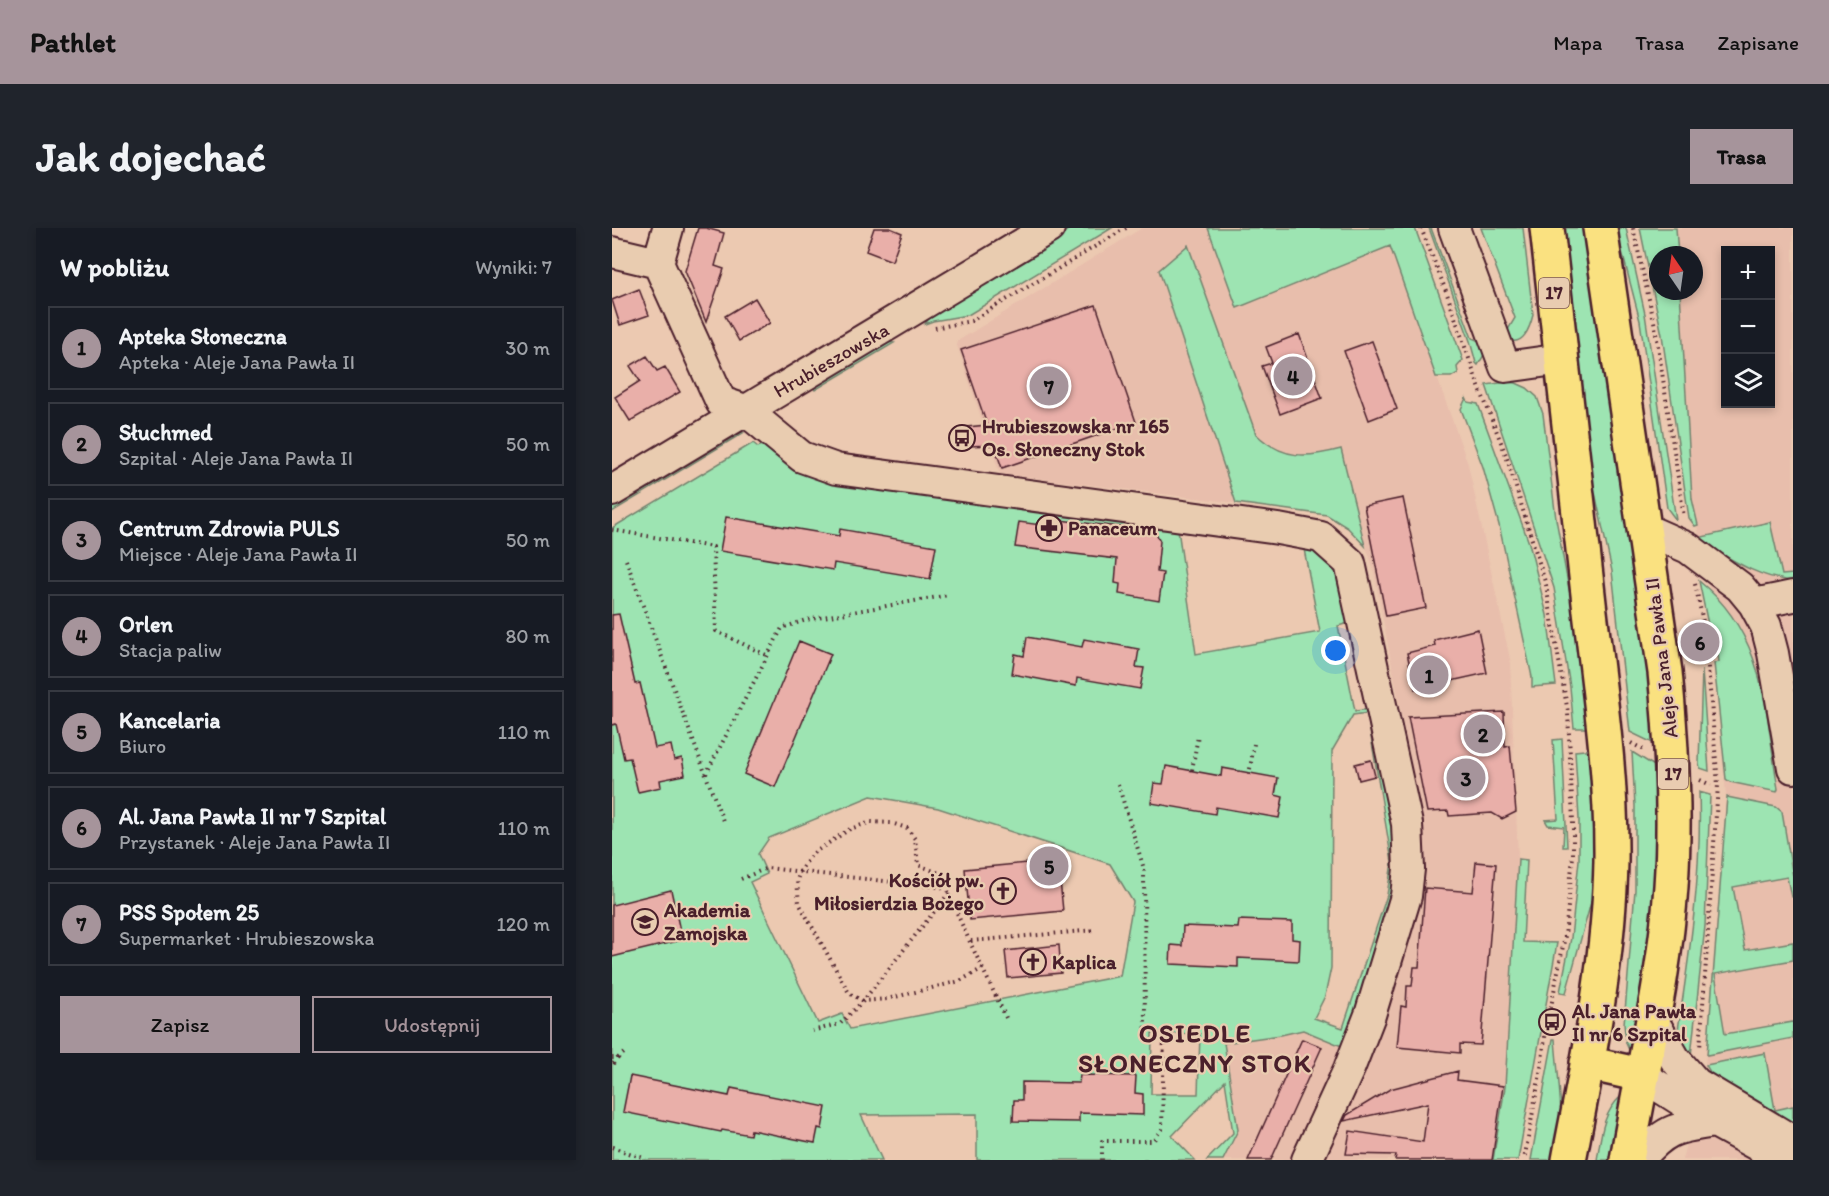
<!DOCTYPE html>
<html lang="pl">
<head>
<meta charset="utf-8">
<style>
	body { margin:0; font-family:Itim,sans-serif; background:#20242c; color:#f1f3f6 }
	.controls { position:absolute; right:18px; top:18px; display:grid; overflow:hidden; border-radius:0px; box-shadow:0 3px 9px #0003 }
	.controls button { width:54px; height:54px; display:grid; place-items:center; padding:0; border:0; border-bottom:2px solid #363941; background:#171b24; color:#f1f3f6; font:30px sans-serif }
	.compass { position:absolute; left:1037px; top:18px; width:54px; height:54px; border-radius:50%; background:#171b24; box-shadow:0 3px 9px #0003; rotate:347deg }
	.you { position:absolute; left:724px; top:423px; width:21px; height:21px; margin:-15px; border:4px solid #fff; border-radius:50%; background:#1a73e8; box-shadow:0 0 0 9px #1a73e833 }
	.badge { display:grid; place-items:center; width:39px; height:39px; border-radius:50%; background:#a6949b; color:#111; font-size:20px; font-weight:700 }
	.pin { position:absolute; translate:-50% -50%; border:3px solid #fff; box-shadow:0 2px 6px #0006 }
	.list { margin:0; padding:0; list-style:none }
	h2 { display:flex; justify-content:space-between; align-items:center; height:78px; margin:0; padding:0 24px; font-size:26px }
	h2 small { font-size:20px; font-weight:400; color:#9ea1a6 }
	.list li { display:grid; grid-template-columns:39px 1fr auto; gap:18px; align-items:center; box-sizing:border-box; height:84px; margin:0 12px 12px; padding:0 12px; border:2px solid #363941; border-radius:0px }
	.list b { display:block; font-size:22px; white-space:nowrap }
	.list p { margin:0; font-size:20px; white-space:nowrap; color:#9ea1a6 }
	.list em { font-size:20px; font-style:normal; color:#9ea1a6 }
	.actions { display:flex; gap:12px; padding:18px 24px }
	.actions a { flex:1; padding:14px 0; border:2px solid #a6949b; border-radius:0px; text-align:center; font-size:21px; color:#a6949b }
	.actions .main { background:#a6949b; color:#111 }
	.icon { flex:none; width:33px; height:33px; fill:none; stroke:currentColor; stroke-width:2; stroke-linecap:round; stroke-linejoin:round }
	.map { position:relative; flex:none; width:1181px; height:932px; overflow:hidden; border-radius:0px }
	header { display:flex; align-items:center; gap:36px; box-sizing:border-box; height:84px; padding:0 30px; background:#a6949b; color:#111 }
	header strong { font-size:28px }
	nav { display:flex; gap:33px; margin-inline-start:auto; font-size:21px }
	.intro { display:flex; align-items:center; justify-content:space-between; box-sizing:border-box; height:144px; padding:0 36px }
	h1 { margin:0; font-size:42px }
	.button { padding:15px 27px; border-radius:0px; background:#a6949b; color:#111; font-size:21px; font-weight:700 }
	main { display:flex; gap:36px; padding:0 36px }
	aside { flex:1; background:#171b24; border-radius:0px; box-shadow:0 3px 9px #0003 }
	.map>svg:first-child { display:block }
	.built { fill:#e8beac; fill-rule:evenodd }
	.green { fill:#9de4b2; stroke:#74826e; stroke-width:1.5; fill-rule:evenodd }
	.building { fill:#e9afa9; stroke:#4a1f2b; stroke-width:1.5 }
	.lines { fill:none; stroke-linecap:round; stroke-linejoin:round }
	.minor-casing { stroke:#4a1f2b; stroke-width:34 }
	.highway-casing { stroke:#4a1f2b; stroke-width:38 }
	.path { stroke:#4a1f2b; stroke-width:4; stroke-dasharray:1.5 4.5; stroke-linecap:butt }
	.minor { stroke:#e9ccb0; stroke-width:30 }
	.highway { stroke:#fae180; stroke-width:33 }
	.labels { text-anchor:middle; stroke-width:4.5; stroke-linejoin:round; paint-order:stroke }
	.shield { fill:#e9ccb0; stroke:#7a5353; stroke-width:1.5 }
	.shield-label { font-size:18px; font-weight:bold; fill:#4a1f2b }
	.street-label { font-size:20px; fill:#4a1f2b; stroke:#e9ccb0 }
	.poi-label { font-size:20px; font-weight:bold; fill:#4a1f2b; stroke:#e9ccb0; text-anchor:start }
	.district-label { font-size:26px; font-weight:bold; letter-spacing:1.5px; fill:#4a1f2b; stroke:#e9ccb0 }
</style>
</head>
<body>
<header>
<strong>Pathlet</strong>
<nav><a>Mapa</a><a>Trasa</a><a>Zapisane</a></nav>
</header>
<div class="intro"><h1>Jak dojechać</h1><a class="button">Trasa</a></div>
<main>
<aside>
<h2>W pobliżu<small>Wyniki: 7</small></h2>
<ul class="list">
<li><span class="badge">1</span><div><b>Apteka Słoneczna</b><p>Apteka · Aleje Jana Pawła II</p></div><em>30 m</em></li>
<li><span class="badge">2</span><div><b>Słuchmed</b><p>Szpital · Aleje Jana Pawła II</p></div><em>50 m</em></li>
<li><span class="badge">3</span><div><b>Centrum Zdrowia PULS</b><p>Miejsce · Aleje Jana Pawła II</p></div><em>50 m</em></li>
<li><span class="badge">4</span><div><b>Orlen</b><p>Stacja paliw</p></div><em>80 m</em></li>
<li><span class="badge">5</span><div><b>Kancelaria</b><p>Biuro</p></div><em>110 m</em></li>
<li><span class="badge">6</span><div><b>Al. Jana Pawła II nr 7 Szpital</b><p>Przystanek · Aleje Jana Pawła II</p></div><em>110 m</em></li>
<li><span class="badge">7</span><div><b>PSS Społem 25</b><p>Supermarket · Hrubieszowska</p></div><em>120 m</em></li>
</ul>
<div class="actions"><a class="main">Zapisz</a><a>Udostępnij</a></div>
</aside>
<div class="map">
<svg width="1181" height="932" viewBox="0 0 1181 932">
	<rect width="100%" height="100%" fill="#ecc9b1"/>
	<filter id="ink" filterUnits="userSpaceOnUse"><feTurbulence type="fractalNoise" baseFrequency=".0167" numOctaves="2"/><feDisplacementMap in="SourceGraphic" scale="12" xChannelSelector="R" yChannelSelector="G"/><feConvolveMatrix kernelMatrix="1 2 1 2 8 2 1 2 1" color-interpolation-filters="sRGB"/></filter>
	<g filter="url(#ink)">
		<!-- built -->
		<path class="built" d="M530,0H596L626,80L778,18L856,236L898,431L906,631L893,859L881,932H710L810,624L807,579L762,344L757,326L753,318L729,221L703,228L680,227L663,221L644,206L576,17L547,42L624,275L388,246L344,114Z
			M1064,0H1181V896L1098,854L1097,845L1093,838L1114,568L1102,435L1107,434L1104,410H1101L1097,360L1080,271L1068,63H1082V27H1066ZM1114,22H1158V176H1114Z
			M691,802L732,819L684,932H611L625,902L612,815L669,807Z
			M1101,911L1146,932H1070L1074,916Z"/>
		<!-- green -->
		<path class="green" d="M459,0H500L356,87L321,93L313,96L322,83Z
			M596,0H803L851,132L845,139L846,145L839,149H824L778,18L625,80Z
			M817,0H819L860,110L872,115L875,122L866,137L864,135L858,113Z
			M869,0H911L921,87C918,99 911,120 895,111L894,105L903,90Z
			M948,0H977L1049,519L1018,504L1000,343L977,237Z
			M1004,0H1014L1033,86L1064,292L1055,280L1028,93Z
			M1028,0H1064L1066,27H1046V63H1068L1080,271L1086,297L1083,298L1077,290L1050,107Z
			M576,17L644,206C671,232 695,230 729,221L753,318L736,300L715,287L624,275L547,42Z
			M275,114L282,115L203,162L200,156Z
			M894,154L904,155L915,160L925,169L931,186L944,291L971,437L979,500H962L958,459L942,360L874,157Z
			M854,170L856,174L866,176L917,315L935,387L944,457L920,459V449L887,297L871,239L849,181Z
			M125,204L131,205L0,284V274Z
			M141,215L146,219L153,216L566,301L584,426L708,404L691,316L701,318L722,336L740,394L726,398L743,483L760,481L783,593L784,663L732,819L691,802L669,807L612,815L626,902L611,932H595L621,905L613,853L560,908L583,932H365V886L249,887L270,932H0V300ZM755,485L780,634L775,667L731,800L702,790L713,768L719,740L720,523L741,487ZM259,568L326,580L498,636L521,674L508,748L238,801L230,786L206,795L138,654L155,646L146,626L157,610ZM540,805L588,806L586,866H539Z
			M1158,294L1170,347L1181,346V353C1147,350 1120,332 1091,315L1090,309Z
			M1087,353C1154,407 1153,482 1166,561L1165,564L1118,554L1114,551L1102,435L1107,434L1104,410L1099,411Z
			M1090,442L1097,543L1088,540L1087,535Z
			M950,511L955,619H951L952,599L936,597L933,592L946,591L941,512Z
			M982,521L986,649L954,765L948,764L959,710L967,632V591L963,523Z
			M1020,524L1049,542L1047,655L1021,831L1014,815L1012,796L1023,662V578Z
			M1087,564L1098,567L1093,698L1078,837L1066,809V802C1078,723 1090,644 1087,564Z
			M1115,569L1164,579L1170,584L1181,649V668L1179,669L1175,649L1121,659L1133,722L1181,714V732L1103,746L1113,806L1181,794V810L1095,827Z
			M906,631L915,632L911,714L945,715L906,932H881L893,859Z
			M941,811H943C946,851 953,893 946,932H919Z
			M1153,825L1163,882L1181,878V895L1167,890L1098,853V844L1094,837Z
			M1009,868L1010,870L1001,932H985C989,908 990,886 1009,868Z"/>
		<!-- building -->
		<path class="building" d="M86,0H94L112,5L103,38L112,41L94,94L73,43Z
			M262,0H278L290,5L280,33L254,23Z
			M27,61L37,87L8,97L0,72Z
			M143,70L158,95L127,113L113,88Z
			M484,77L524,194L390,240L382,217L356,218L355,199L375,197L349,122Z
			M687,106L710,170L668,186L650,138L660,135L654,119Z
			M760,113L785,181L757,192L732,123Z
			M35,128L45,143L53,139L68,164L18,193L3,169L28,153L18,138Z
			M791,270L814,380L774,388L752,278Z
			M114,289L227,308L228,301L324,318L318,351L222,335L221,342L108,323Z
			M430,290L543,303L548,313L545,344L551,345L547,373L507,366L508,356L503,355L505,331L403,319L407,294L429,297Z
			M7,386L23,456L28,455L43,520L59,517L62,532L70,530L73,547L48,552L49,559L26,564L18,530L12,531L4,496L0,497V387Z
			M866,401L875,445L803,461L795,425L823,418L822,412Z
			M415,409L470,419L472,411L527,421L524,439L532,440L528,461L465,450L464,458L400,446L403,426L412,428Z
			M187,413L219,426L163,559L132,546Z
			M892,484L893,519L898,518L904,584L890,591L880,585L837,588L836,583L815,584L796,489Z
			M759,532L763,548L747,552L743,536Z
			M554,538L609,548L610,540L666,550L663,567L671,569L667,590L604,579L603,586L539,575L542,555L551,556Z
			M446,632L451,683L358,692L353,641Z
			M864,634L884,636L869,817L848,816V825L785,819L789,778L794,779L795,758H800L802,739H807L813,660L861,664Z
			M59,662L70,712L0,729V677Z
			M627,692L680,694V711L688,712L687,733L626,730V739L558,736L559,717L570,718L571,698L626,700Z
			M447,717L449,745L396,750L393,723Z
			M690,811L710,819L659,932H636Z
			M846,843L845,852L891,858L880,932H783L784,927L734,926L738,903L811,914L816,875L732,893L735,887L778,861Z
			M468,847L524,848L523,865L531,866V887L467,885V894L401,893L402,872H410V854L467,855Z
			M18,848L117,868L119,860L214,879L210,901L206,900L203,915L139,902L138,907L110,902L109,904L11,884Z"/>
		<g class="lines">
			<defs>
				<path id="minor" d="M56,0L46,35L109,174L133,182L190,229L224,241L666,301L709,309L738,335L795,596L797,641L794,668L758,787L737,841L695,932
					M842,0L893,139L950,131
					M0,24L46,35
					M0,263L437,0
					M1033,301L1076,320L1128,359L1142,376L1154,398L1161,425L1181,540
					M1142,376L1181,368
					M1040,791L1063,831L1084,855L1181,913
					M1029,847L1103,894L1172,932
					M1027,932C1053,900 1064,900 1103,894"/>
				<path id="highway" d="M935,0C949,125 963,250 977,375C987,461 1000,547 999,633C997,734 976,833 957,932
					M988,0L1053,444C1060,516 1064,586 1059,658C1053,750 1030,841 1015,932
					M975,835L1029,847"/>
			</defs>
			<!-- minor casing -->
			<use href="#minor" class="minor-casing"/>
			<!-- highway casing -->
			<use href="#highway" class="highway-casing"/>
			<!-- path -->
			<path class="path" d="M809,0L834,63L864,151L894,227L934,357L956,485L961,594V628L953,708L933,809L929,840L912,932
				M1021,0L1043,98L1072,289
				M323,100L359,93L514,0
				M0,302L101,319L104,403L154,427
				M14,332L111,593
				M1083,356L1093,403L1106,557L1088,821
				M1019,515L1034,523
				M580,542L586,508
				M94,546L170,400L194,392L337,367
				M637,547L642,516
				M1088,552L1099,557
				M506,556L532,641L533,802
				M129,651L155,640L335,660
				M359,713L483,702
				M371,740L348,753L275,771L251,773L237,765L187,675L185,652L188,643L200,626L238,601L259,594L279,595L295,600L303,611L306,637L330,646C347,696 373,744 395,792
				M200,803L228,796L251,773L337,665
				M0,830H6L0,837
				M6,830L12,825
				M0,919L34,931
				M490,932V913H541L550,901L552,802"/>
			<!-- minor -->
			<use href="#minor" class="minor"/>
			<!-- highway -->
			<use href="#highway" class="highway"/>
		</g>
	</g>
	<!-- icons -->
	<defs>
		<symbol id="bus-ring" viewBox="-11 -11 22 22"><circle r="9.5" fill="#e9ccb0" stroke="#4a1f2b" stroke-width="1.5"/><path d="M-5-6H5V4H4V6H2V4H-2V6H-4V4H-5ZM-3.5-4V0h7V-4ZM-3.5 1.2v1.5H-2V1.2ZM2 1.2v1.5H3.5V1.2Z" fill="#4a1f2b"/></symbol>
		<symbol id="pharmacy-ring" viewBox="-11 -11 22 22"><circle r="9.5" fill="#e9ccb0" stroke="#4a1f2b" stroke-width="1.5"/><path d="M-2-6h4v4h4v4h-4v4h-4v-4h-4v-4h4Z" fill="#4a1f2b"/></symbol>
		<symbol id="church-ring" viewBox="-11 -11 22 22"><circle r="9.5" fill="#e9ccb0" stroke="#4a1f2b" stroke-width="1.5"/><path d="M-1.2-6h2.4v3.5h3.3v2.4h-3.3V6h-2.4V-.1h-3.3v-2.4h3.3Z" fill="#4a1f2b"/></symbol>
		<symbol id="university-ring" viewBox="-11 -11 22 22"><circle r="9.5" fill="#e9ccb0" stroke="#4a1f2b" stroke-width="1.5"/><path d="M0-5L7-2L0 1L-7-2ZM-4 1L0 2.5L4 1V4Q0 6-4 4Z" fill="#4a1f2b"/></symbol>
	</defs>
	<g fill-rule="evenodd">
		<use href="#bus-ring" x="335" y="195" width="30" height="30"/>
		<use href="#pharmacy-ring" x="422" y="285" width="30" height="30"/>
		<use href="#church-ring" x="376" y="648" width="30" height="30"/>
		<use href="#university-ring" x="18" y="679" width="30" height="30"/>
		<use href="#church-ring" x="406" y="719" width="30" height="30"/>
		<use href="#bus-ring" x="925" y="779" width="30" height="30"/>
	</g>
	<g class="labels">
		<!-- shield labels -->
		<g class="shield">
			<rect x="927" y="50" width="30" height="30" rx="4.5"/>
			<rect x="1046" y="531" width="30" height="30" rx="4.5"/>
		</g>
		<g class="shield-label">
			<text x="942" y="71">17</text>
			<text x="1061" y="552">17</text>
		</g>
		<!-- street labels -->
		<g class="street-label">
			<text transform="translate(219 132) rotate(-30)" y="7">Hrubieszowska</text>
			<text transform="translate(1049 430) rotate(-97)" y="7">Aleje Jana Pawła II</text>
		</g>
		<!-- poi labels -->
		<g class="poi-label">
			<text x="370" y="205">Hrubieszowska nr 165<tspan x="370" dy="23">Os. Słoneczny Stok</tspan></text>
			<text x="456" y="307">Panaceum</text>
			<text x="372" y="659" text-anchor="end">Kościół pw.<tspan x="372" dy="23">Miłosierdzia Bożego</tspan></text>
			<text x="52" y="689">Akademia<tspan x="52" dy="23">Zamojska</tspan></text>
			<text x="440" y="741">Kaplica</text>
			<text x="960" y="790">Al. Jana Pawła<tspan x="960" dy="23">II nr 6 Szpital</tspan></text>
		</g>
		<!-- district labels -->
		<g class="district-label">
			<text x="583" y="814">OSIEDLE<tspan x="583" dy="30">SŁONECZNY STOK</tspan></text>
		</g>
	</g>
</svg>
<div class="controls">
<button>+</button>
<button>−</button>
<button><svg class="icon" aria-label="layers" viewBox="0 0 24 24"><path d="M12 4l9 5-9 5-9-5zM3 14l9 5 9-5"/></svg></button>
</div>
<svg class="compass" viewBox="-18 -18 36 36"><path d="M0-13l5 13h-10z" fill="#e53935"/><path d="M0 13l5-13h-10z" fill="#9ea1a6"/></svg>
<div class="you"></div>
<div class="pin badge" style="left:817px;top:447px">1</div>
<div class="pin badge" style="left:871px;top:506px">2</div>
<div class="pin badge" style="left:854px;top:550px">3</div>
<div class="pin badge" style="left:681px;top:148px">4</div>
<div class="pin badge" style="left:437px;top:638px">5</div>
<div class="pin badge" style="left:1088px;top:414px">6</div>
<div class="pin badge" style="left:437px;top:158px">7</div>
</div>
</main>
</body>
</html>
